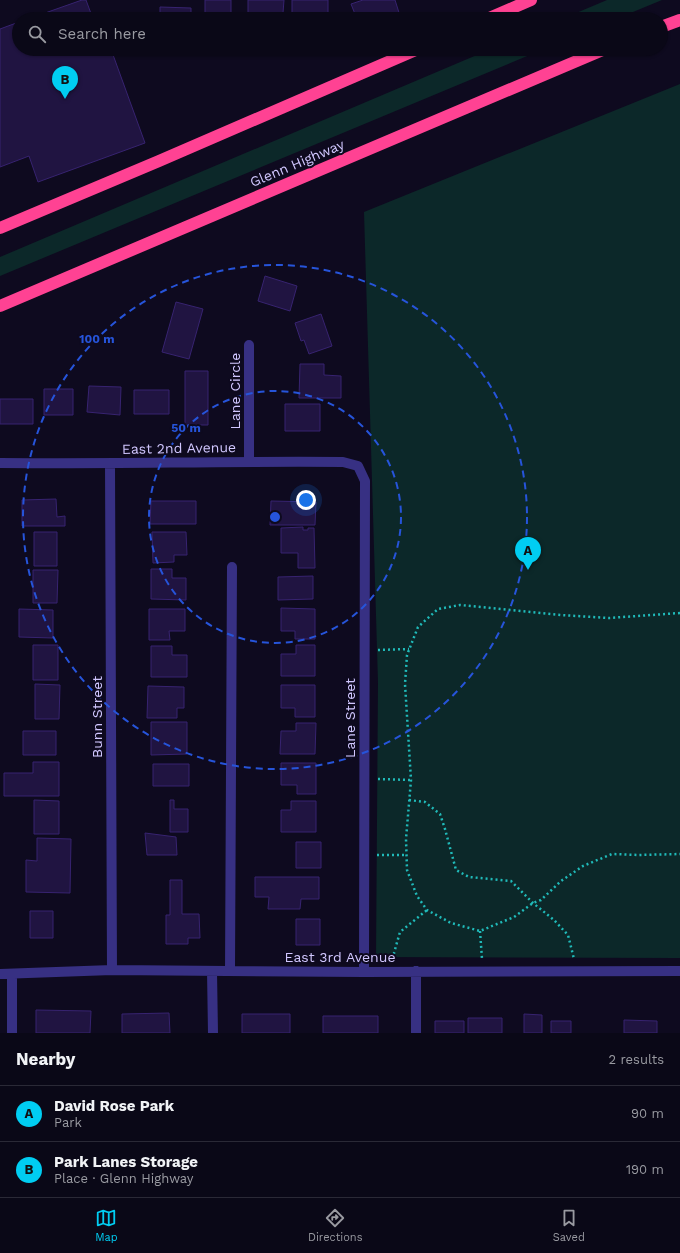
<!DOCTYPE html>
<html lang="en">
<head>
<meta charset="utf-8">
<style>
	body { margin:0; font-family:"Work Sans",sans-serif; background:#181624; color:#f1f3f6 }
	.you { position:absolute; left:306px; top:500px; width:14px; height:14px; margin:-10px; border:3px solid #fff; border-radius:50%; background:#1a73e8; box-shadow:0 0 0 6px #1a73e833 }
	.badge { display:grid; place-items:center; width:26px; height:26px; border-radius:50%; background:#00cdf2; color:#111; font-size:13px; font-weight:700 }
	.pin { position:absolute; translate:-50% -33px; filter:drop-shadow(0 1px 2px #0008) }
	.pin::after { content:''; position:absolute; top:21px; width:14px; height:12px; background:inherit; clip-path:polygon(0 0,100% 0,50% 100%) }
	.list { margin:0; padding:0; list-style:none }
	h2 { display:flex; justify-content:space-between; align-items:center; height:52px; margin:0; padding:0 16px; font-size:17px }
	h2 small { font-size:13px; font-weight:400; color:#999aa1 }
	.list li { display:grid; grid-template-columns:26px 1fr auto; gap:12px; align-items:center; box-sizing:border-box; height:56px; padding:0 16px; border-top:1px solid #2a2936 }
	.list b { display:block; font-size:15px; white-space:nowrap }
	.list p { margin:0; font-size:13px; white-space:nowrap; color:#999aa1 }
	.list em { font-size:13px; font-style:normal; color:#999aa1 }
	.icon { flex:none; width:22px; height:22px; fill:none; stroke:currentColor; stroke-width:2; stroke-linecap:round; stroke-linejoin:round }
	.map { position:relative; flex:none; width:680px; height:1033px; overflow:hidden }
	.search { position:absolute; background:#0a0817; box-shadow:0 1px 3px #0004; left:12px; right:12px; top:12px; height:44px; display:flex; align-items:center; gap:10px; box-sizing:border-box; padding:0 14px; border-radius:22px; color:#999aa1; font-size:15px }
	.sheet { height:164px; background:#0a0817 }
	nav { display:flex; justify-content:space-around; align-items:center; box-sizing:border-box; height:56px; border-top:1px solid #2a2936; background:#0a0817; font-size:11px; color:#999aa1 }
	nav a { display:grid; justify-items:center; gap:2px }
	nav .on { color:#00cdf2 }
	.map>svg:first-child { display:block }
	.green { fill:#0c2829 }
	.building { fill:#201441; stroke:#372370 }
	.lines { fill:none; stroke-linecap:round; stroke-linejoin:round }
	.path { stroke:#20bab9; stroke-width:2.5; stroke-dasharray:2 3; stroke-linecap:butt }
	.minor { stroke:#373083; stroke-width:10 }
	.highway { stroke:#ff4293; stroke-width:12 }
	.ring { fill:none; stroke:#2654da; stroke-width:2; stroke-dasharray:7 5 }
	.labels { text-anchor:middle; stroke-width:4; stroke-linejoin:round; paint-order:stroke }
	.street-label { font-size:14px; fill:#d1c7ff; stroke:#0e0a1f }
	.centre { fill:#2654da; stroke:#0e0a1f; stroke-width:2 }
	.ring-label { font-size:12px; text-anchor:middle; font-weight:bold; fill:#2654da; stroke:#0e0a1f; stroke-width:4; stroke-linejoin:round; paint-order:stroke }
</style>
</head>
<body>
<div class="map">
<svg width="680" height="1033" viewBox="0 0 680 1033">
	<rect width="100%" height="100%" fill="#0e0a1f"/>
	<!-- green -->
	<path class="green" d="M607,0H662L616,19H562Z
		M491,49H544L0,276V257Z
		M680,84V958L376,957L378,682L364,212Z"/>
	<!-- building -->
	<path class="building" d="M82,0H86L93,19H28Z
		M205,0H231V19H205Z
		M248,0H284L283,13H248Z
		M292,0H328V17H292Z
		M363,0H395L401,19H357L351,4Z
		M160,7L191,8V19H160Z
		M19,22V49H104L106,54L112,52L145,143L38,182L29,156L0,167V29Z
		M292,49H314V55H292Z
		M265,276L297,286L290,311L258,301Z
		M176,302L203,309L189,359L162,352Z
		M321,314L332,346L309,354L304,340L301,341L295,323Z
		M300,364H324V375L341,376V398H299Z
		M185,371H208V425H185Z
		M89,386L121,387L120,415L87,412Z
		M44,389H73V415H44Z
		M134,390H169V414H134Z
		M0,399H33V424H0Z
		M285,404H320V431H285Z
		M56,499L57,517L65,516V526H22V500Z
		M151,501H196V524H150Z
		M271,501L316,502L315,525H270Z
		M303,527V530H308V528H314L315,568H298V553H281V528Z
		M34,532H57V566H34Z
		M152,532H186L187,555H174V562L153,563Z
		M151,569H172V578H186V600L151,599Z
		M33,570H58L57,603H33Z
		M313,576V599L278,600V577Z
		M281,608L315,609V639H295V631H281Z
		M19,609L53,610V638L19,637Z
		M149,609H185V631H169L170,640H149Z
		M33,645H58V680H33Z
		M296,645H315V676H281V654H296Z
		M151,646H172V655H187V677H151Z
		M35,684L60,685L59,719H35Z
		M281,685H315V717H295V708H281Z
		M148,686L184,687V708H177V718H147Z
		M151,722H187V754L151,755Z
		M296,723H316L315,754H280L281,731H296Z
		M23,731H56V755H23Z
		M33,762H59V796H4V773H33Z
		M281,763H316V794H297V785H281Z
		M153,764H189V786H153Z
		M34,800L59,801V834H34Z
		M170,800H174V809H188V832H170Z
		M291,801H316V832H281V810H291Z
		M145,833L176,837L177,855H147Z
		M37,838L71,839L70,893L26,892V860L37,861Z
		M296,842H321V868H296Z
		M255,877H319V899H301L300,909H268L269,897H255Z
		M170,880H182V914H199L200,938H188V944H166V915H170Z
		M30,911H53V938H30Z
		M296,919H320V945H296Z
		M36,1010L91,1011L90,1033H36Z
		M169,1013L170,1033H122V1014Z
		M242,1014H290V1033H242Z
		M524,1014L542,1015V1033H524Z
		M323,1016H378V1033H323Z
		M468,1018H502V1033H468Z
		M624,1020L657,1021V1033H624Z
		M435,1021H464V1033H435Z
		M551,1021H571V1033H551Z"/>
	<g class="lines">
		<!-- path -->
		<path class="path" d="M680,613L609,618L561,615L460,605L438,609L418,627L407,655L405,684L411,780L406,839L407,870L417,896L427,910L451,923L480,931L514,917L533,903L541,900L561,881L583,866L612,854L639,855L680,854
			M378,650L409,649
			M378,779L411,780
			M409,800L425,802L440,814L445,829L456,870L469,877L511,881L533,903L554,920L568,935L574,959
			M377,855H407
			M480,931L482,959
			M394,959V953L400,932L427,910"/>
		<!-- minor -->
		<path class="minor" d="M249,461V345
			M0,463C114,464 229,461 343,462L358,466L365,481L364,972
			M110,464L112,970
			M212,971L213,1033
			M230,971L232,567
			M416,971V1033
			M0,974L112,970L364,972L680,971
			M12,1033V974"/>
		<!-- highway -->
		<path class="highway" d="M487,19L531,0
			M661,27L680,20
			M0,228L159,161L418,49
			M0,306L605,49"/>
	</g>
	<!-- distance rings -->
	<g class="ring">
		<circle cx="275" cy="517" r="126"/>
		<circle cx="275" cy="517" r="252"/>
	</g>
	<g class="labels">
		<!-- street labels -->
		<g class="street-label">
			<text transform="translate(297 163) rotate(-23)" y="5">Glenn Highway</text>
			<text transform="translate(235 391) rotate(-90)" y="5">Lane Circle</text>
			<text transform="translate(179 448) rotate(-1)" y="5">East 2nd Avenue</text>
			<text transform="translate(97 717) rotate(-90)" y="5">Bunn Street</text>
			<text transform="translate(350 718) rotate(-90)" y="5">Lane Street</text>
			<text x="340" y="962">East 3rd Avenue</text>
		</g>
	</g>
	<circle cx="275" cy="517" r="6" class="centre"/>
	<g class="ring-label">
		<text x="97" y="343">100 m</text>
		<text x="186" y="432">50 m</text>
	</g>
</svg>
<div class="you"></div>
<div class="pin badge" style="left:528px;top:570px">A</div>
<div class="pin badge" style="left:65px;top:99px">B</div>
<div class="search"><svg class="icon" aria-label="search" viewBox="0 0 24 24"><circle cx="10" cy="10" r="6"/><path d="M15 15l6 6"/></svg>Search here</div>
</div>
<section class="sheet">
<h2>Nearby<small>2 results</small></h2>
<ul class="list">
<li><span class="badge">A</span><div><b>David Rose Park</b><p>Park</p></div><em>90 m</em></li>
<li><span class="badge">B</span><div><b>Park Lanes Storage</b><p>Place · Glenn Highway</p></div><em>190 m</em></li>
</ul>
</section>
<nav>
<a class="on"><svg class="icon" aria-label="map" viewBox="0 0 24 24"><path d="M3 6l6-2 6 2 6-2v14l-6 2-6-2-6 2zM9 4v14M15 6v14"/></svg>Map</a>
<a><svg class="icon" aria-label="directions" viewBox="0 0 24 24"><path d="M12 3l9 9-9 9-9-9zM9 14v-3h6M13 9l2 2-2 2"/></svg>Directions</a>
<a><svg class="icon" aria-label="saved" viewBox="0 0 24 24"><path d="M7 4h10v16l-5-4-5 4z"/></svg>Saved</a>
</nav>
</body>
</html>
